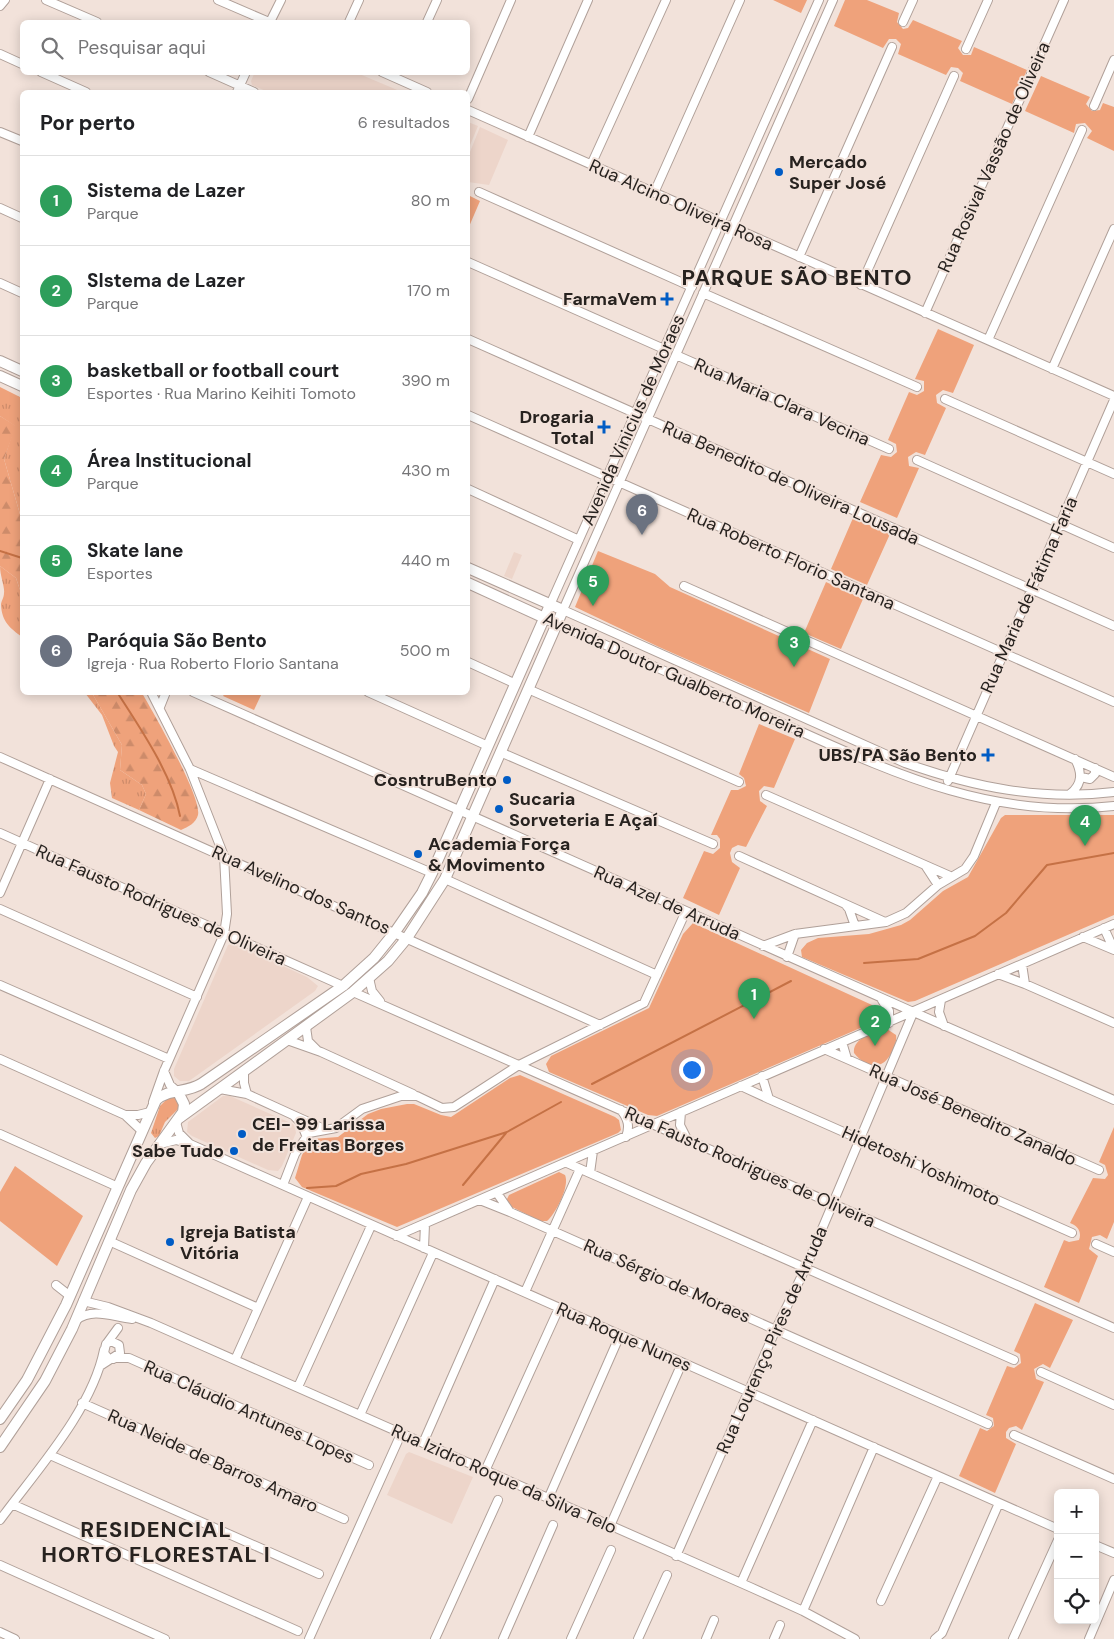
<!DOCTYPE html>
<html lang="pt">
<head>
<meta charset="utf-8">
<style>
	body { margin:0; font-family:"DM Sans",sans-serif; background:#f6f6f6; color:#202124 }
	.controls { position:absolute; right:15px; bottom:15px; display:grid; overflow:hidden; border-radius:8px; box-shadow:0 2px 12px #0003 }
	.controls button { width:45px; height:45px; display:grid; place-items:center; padding:0; border:0; border-bottom:1px solid #e0e0e0; background:#fff; color:#202124; font:25px sans-serif }
	.you { position:absolute; left:691px; top:1069px; width:18px; height:18px; margin:-12px; border:4px solid #fff; border-radius:50%; background:#1a73e8; box-shadow:0 0 0 8px #1a73e833 }
	.badge { display:grid; place-items:center; width:32px; height:32px; border-radius:50%; background:#db2777; color:#fff; font-size:16px; font-weight:700 }
	.pin { position:absolute; translate:-50% -41px; filter:drop-shadow(0 1px 2px #0008) }
	.pin::after { content:''; position:absolute; top:26px; width:18px; height:15px; background:inherit; clip-path:polygon(0 0,100% 0,50% 100%) }
	.list { margin:0; padding:0; list-style:none }
	h2 { display:flex; justify-content:space-between; align-items:center; height:65px; margin:0; padding:0 20px; font-size:21px }
	h2 small { font-size:16px; font-weight:400; color:#757577 }
	.list li { display:grid; grid-template-columns:32px 1fr auto; gap:15px; align-items:center; box-sizing:border-box; height:90px; padding:0 20px; border-top:1px solid #e0e0e0 }
	.list b { display:block; font-size:19px; white-space:nowrap }
	.list p { margin:0; font-size:16px; white-space:nowrap; color:#757577 }
	.list em { font-size:16px; font-style:normal; color:#757577 }
	.icon { flex:none; width:28px; height:28px; fill:none; stroke:currentColor; stroke-width:2; stroke-linecap:round; stroke-linejoin:round }
	.map { position:relative; flex:none; width:1114px; height:1639px; overflow:hidden }
	.search { position:absolute; background:#fff; box-shadow:0 2px 12px #0003; left:20px; top:20px; width:450px; height:55px; display:flex; align-items:center; gap:12px; box-sizing:border-box; padding:0 18px; border-radius:8px; color:#757577; font-size:19px }
	.panel { position:absolute; background:#fff; box-shadow:0 2px 12px #0003; left:20px; top:90px; width:450px; height:605px; border-radius:8px }
	.map>svg:first-child { display:block }
	.built { fill:#edd5ca }
	.grass { fill:url(#grass-tufts) }
	.forest { fill:url(#forest-firs) }
	.park { fill:#efa27b }
	.lines { fill:none; stroke-linecap:round; stroke-linejoin:round }
	.stream { stroke:#c57145; stroke-width:2 }
	.minor-casing { stroke:#b0a099; stroke-width:10 }
	.major-casing { stroke:#b0a099; stroke-width:12 }
	.minor { stroke:#fff; stroke-width:8 }
	.major { stroke:#fff; stroke-width:10 }
	.poi-dot { fill:#005cc5; stroke:#f2e2da; stroke-width:2 }
	.labels { text-anchor:middle; stroke-width:4; stroke-linejoin:round; paint-order:stroke }
	.street-label { font-size:18px; fill:#27221f; stroke:#f2e2da }
	.poi-label { font-size:18px; font-weight:bold; fill:#27221f; stroke:#f2e2da; text-anchor:start }
	.district-label { font-size:22px; font-weight:bold; letter-spacing:1px; fill:#27221f; stroke:#f2e2da }
</style>
</head>
<body>
<div class="map">
<svg width="1114" height="1639" viewBox="0 0 1114 1639">
	<defs>
		<pattern id="grass-tufts" width="24" height="20" patternUnits="userSpaceOnUse" patternTransform="scale(1.25)"><rect width="24" height="20" fill="#efa27b"/><path d="M3 7l-1-3M5 7V3M7 7l1-3M15 17l-1-3M17 17v-4M19 17l1-3" fill="none" stroke="#cd8b6a"/></pattern>
		<pattern id="forest-firs" width="22" height="20" patternUnits="userSpaceOnUse" patternTransform="scale(1.25)"><rect width="22" height="20" fill="#efa27b"/><path d="M5 1l3.5 6h-7zM16 11l3.5 6h-7z" fill="#cd8b6a"/></pattern>
	</defs>
	<rect width="100%" height="100%" fill="#f2e2da"/>
	<!-- built -->
	<path class="built" d="M255,72L357,73L402,92H268L252,85L251,81Z
		M468,122L478,126L468,150Z
		M480,127L508,140L489,185L468,182V157Z
		M514,552L522,555L512,579L504,576Z
		M233,943L307,977L318,986L315,991L189,1081H180L174,1076V1069L228,945Z
		M223,1096H230L293,1124L295,1127L296,1133L282,1166L278,1171L268,1170L192,1136L187,1132L188,1122Z
		M409,1452L473,1477L452,1524L387,1495L406,1454Z"/>
	<!-- grass -->
	<path class="grass" d="M0,387L22,398V521L4,459L15,426L0,416Z
		M0,566L16,578L22,596V637C10,628 2,622 1,605C1,601 4,598 4,593C5,587 0,576 0,566Z
		M85,693H92L122,745L120,770L142,785L146,794L139,810L112,798L110,783L118,752L114,746L102,715Z
		M168,1098H175L178,1101V1109L165,1122L159,1136L155,1138L151,1133L160,1106Z"/>
	<!-- forest -->
	<path class="forest" d="M0,416L16,426L4,459L22,521V596L16,578L0,566Z
		M92,693H142C153,712 202,797 198,815C196,823 188,827 181,830L139,810L146,794L142,785L120,770L122,745Z"/>
	<!-- park -->
	<path class="park" d="M773,0H807L801,13Z
		M845,0H867L899,13L897,22L903,29L908,28L913,20L962,41L958,48L963,55H971L974,47L1027,70L1012,104L960,81L963,73L958,68L951,67L946,75L898,54L901,44L896,39H889L883,48L834,26Z
		M1041,76L1090,97L1086,104L1092,111L1100,110L1103,103L1114,107V151L1087,138L1092,131L1085,123L1076,124L1074,133L1025,111Z
		M468,195L480,201L468,229Z
		M938,329L974,345L953,393L943,390L936,395L937,403L946,408L925,455L916,452L908,457L909,466L919,468L897,518L860,502L881,455L891,457L897,452L896,444L888,440L909,392L917,395L924,391V381L915,379Z
		M853,518L890,534L867,585L831,569Z
		M598,551L655,574L670,587L830,659L809,713L659,647L575,607Z
		M826,582L863,599L841,649L804,633Z
		M225,693V692L262,693L254,710L223,696Z
		M759,724L795,739L774,788L764,786L759,791L760,801L767,806L746,847L738,845L732,848L730,853L732,862L740,868L719,915L683,898L704,851L713,854L720,848V839L717,835H711L731,790H738L746,786L744,778L739,774Z
		M1005,815H1114V915L915,1001L908,1002L802,957L801,950L807,943L818,938L869,934L901,925L910,920L943,891L968,877L1001,818Z
		M693,923L872,1005L877,1009L879,1017L872,1023L657,1116L648,1115L549,1072L546,1064L551,1056L649,1008L683,934Z
		M887,1029L896,1035C897,1041 895,1044 893,1050C883,1071 868,1070 854,1053C852,1038 876,1031 887,1029Z
		M520,1075L615,1117L619,1120L621,1130L618,1133L397,1227L302,1187L295,1178L302,1155L312,1139L338,1137L368,1114L381,1109L407,1104H414L441,1115L451,1117L510,1078Z
		M1114,1127V1222L1107,1239L1100,1235L1092,1237L1089,1249L1098,1256L1079,1303L1044,1287L1064,1240L1069,1242L1079,1240C1082,1232 1078,1226 1070,1223L1093,1178L1105,1179L1108,1175L1105,1165L1099,1162Z
		M15,1166L83,1216L57,1266L0,1221V1192Z
		M559,1172L565,1175C570,1186 556,1213 547,1221H540L508,1205L506,1201L509,1195Z
		M1035,1303L1073,1320L1050,1368L1043,1364L1034,1369L1036,1379L1044,1382L1022,1430L1016,1426L1009,1428L1006,1432V1438L1016,1444L995,1493L959,1476L980,1428L987,1431L994,1426L993,1418L986,1415L1007,1366L1014,1368L1021,1363L1020,1354L1014,1351Z"/>
	<g class="lines">
		<!-- stream -->
		<path class="stream" d="M0,551L22,558
			M117,692C140,728 172,774 180,816
			M864,963L918,959L975,936L1006,913L1047,865L1114,853
			M592,1084L791,981
			M463,1185L506,1133
			M307,1188L336,1186L361,1174L406,1164L507,1132L561,1102"/>
		<defs>
			<path id="minor" d="M46,0L97,22
				M218,0L269,22
				M833,0L563,610L905,763C973,787 1042,801 1114,792
				M0,6L5,0
				M270,22L281,0
				M349,22L359,0
				M427,22L437,0
				M903,22L913,0
				M966,49L988,0
				M0,54L22,64
				M41,72L86,92
				M209,72L254,92
				M382,72L427,92
				M237,92L246,72
				M468,99L511,0
				M1094,106L1114,60
				M468,110L1114,396
				M0,132L22,141
				M528,137L588,0
				M591,165L666,0
				M479,192L692,287
				M654,193L740,0
				M0,208L22,218
				M799,257L892,47
				M468,262L664,349
				M0,283L22,293
				M861,285L954,76
				M703,293L917,387
				M925,313L1064,0
				M468,339L1114,626
				M988,340L1082,130
				M676,355L889,449
				M1052,369L1114,229
				M945,399L1114,474
				M468,415L1114,702
				M917,460L1114,548
				M468,489L579,540
				M684,586L1114,777
				M550,605L819,0
				M557,624C630,655 702,688 775,720C887,770 987,820 1114,806
				M468,662L516,684
				M528,689L739,782
				M151,692L190,769L224,856L227,914L224,934L164,1071L153,1102
				M193,692C500,827 806,966 1114,1100
				M368,692L488,746
				M160,707L166,692
				M500,752L713,844
				M0,757L600,1025
				M190,769L432,873
				M1081,777L1090,779L1095,774V768
				M948,781L1114,400
				M1070,794C1083,784 1082,772 1075,759
				M766,795L925,865
				M0,833L343,986
				M739,856L885,922
				M445,879L657,975
				M938,885L925,865L950,876
				M0,893L50,779
				M845,904L849,909L855,926
				M0,909L197,997
				M795,934L886,922L906,913L938,885L965,869L974,856L996,803
				M1083,937L1114,950L1104,928
				M763,946L795,934L787,957
				M998,974L1025,984L1022,964
				M369,978L372,991L380,1001
				M1025,984L1114,1023
				M0,985L169,1059
				M353,992L1114,1328
				M882,1000L889,1011V1023
				M941,1000L939,1012L944,1026
				M306,1027L308,1041L317,1050
				M287,1040L321,1052L413,1094
				M824,1049L847,1059L842,1042
				M0,1059L125,1115
				M847,1059L1099,1170
				M164,1071L170,1085L178,1092
				M741,1086L769,1099L762,1076
				M220,1089L247,1094L244,1083V1072
				M247,1094L293,1115
				M769,1099L1072,1233
				M621,1110C628,1119 630,1126 626,1137
				M681,1112L680,1125L687,1139
				M176,1122L179,1133L189,1143
				M142,1131L125,1115H138L150,1112
				M0,1134L118,1187
				M306,1135L301,1123L293,1115L324,1129
				M160,1144L176,1140L190,1144L1058,1529
				M567,1163L1014,1360
				M590,1173L593,1151
				M283,1185L295,1154L309,1133L336,1128L362,1109L401,1096H417L442,1108L454,1107L519,1065L644,1003L686,911
				M480,1200L510,1212L497,1193
				M510,1212L988,1424
				M396,1236L1114,924
				M109,1241L258,1308
				M1096,1244L1114,1252
				M424,1248L425,1224
				M56,1285L70,1296
				M525,1292L580,1169
				M83,1301L108,1307L151,1323L750,1587L803,1611L855,1639
				M76,1320C93,1307 113,1317 132,1319
				M107,1343L118,1328
				M116,1358H129L369,1465
				M235,1360L308,1197
				M100,1366L120,1353L119,1345L111,1341L106,1344L104,1353L108,1358L113,1359
				M1041,1372L1114,1405
				M298,1387L371,1226
				M82,1403L344,1519
				M360,1415L433,1253
				M1014,1435L1114,1479
				M423,1443L495,1279
				M50,1455L319,1574
				M485,1471L559,1308
				M548,1499L620,1335
				M12,1504L298,1631
				M0,1520C36,1471 92,1410 104,1350
				M610,1526L682,1363
				M1095,1545L1114,1553
				M676,1556L776,1329L806,1267L913,1013
				M0,1565L165,1639
				M741,1583L813,1420
				M881,1601L938,1476
				M803,1611L874,1447
				M0,1632L15,1639
				M309,1639L401,1434
				M435,1639L498,1500
				M503,1639L553,1525
				M571,1639L611,1550
				M638,1639L667,1575
				M706,1639L714,1620
				M774,1639L780,1625
				M935,1639L942,1633L999,1503
				M1013,1639L1058,1540
				M1089,1639L1114,1580"/>
			<path id="major" d="M0,361L22,371
				M0,376L22,386
				M468,583L549,620
				M178,1119L353,992L388,961L407,938L445,879L563,610L468,568
				M0,1419L27,1380L66,1305L156,1100C168,1089 186,1093 201,1084L343,986L374,958L395,932L422,893L432,873L550,605
				M0,1447L45,1381L72,1329L131,1190L146,1163L183,1112L184,1104L178,1092"/>
		</defs>
		<!-- minor casing -->
		<use href="#minor" class="minor-casing"/>
		<!-- major casing -->
		<use href="#major" class="major-casing"/>
		<!-- minor -->
		<use href="#minor" class="minor"/>
		<!-- major -->
		<use href="#major" class="major"/>
	</g>
	<!-- markers -->
	<g class="poi-dot">
		<circle cx="779" cy="172" r="5"/>
		<path d="M664.5 291.5h5v5h5v5h-5v5h-5v-5h-5v-5h5z"/>
		<path d="M601.5 419.5h5v5h5v5h-5v5h-5v-5h-5v-5h5z"/>
		<path d="M985.5 747.5h5v5h5v5h-5v5h-5v-5h-5v-5h5z"/>
		<circle cx="507" cy="780" r="5"/>
		<circle cx="499" cy="809" r="5"/>
		<circle cx="418" cy="854" r="5"/>
		<circle cx="242" cy="1134" r="5"/>
		<circle cx="234" cy="1151" r="5"/>
		<circle cx="170" cy="1242" r="5"/>
	</g>
	<g class="labels">
		<!-- street labels -->
		<g class="street-label">
			<text transform="translate(994 157) rotate(-66)" y="6">Rua Rosival Vassão de Oliveira</text>
			<text transform="translate(681 205) rotate(24)" y="6">Rua Alcino Oliveira Rosa</text>
			<text transform="translate(782 402) rotate(24)" y="6">Rua Maria Clara Vecina</text>
			<text transform="translate(633 420) rotate(-66)" y="6">Avenida Vinicius de Moraes</text>
			<text transform="translate(791 483) rotate(24)" y="6">Rua Benedito de Oliveira Lousada</text>
			<text transform="translate(791 559) rotate(24)" y="6">Rua Roberto Florio Santana</text>
			<text transform="translate(1029 595) rotate(-66)" y="6">Rua Maria de Fátima Faria</text>
			<text transform="translate(674 675) rotate(24)" y="6">Avenida Doutor Gualberto Moreira</text>
			<text transform="translate(301 890) rotate(24)" y="6">Rua Avelino dos Santos</text>
			<text transform="translate(667 903) rotate(24)" y="6">Rua Azel de Arruda</text>
			<text transform="translate(161 905) rotate(24)" y="6">Rua Fausto Rodrigues de Oliveira</text>
			<text transform="translate(973 1115) rotate(24)" y="6">Rua José Benedito Zanaldo</text>
			<text transform="translate(921 1166) rotate(24)" y="6">Hidetoshi Yoshimoto</text>
			<text transform="translate(750 1167) rotate(24)" y="6">Rua Fausto Rodrigues de Oliveira</text>
			<text transform="translate(667 1281) rotate(24)" y="6">Rua Sérgio de Moraes</text>
			<text transform="translate(624 1337) rotate(24)" y="6">Rua Roque Nunes</text>
			<text transform="translate(772 1340) rotate(-66)" y="6">Rua Lourenço Pires de Arruda</text>
			<text transform="translate(249 1412) rotate(24)" y="6">Rua Cláudio Antunes Lopes</text>
			<text transform="translate(213 1461) rotate(24)" y="6">Rua Neide de Barros Amaro</text>
			<text transform="translate(504 1479) rotate(24)" y="6">Rua Izidro Roque da Silva Telo</text>
		</g>
		<!-- poi labels -->
		<g class="poi-label">
			<text x="789" y="168">Mercado<tspan x="789" dy="21">Super José</tspan></text>
			<text x="657" y="305" text-anchor="end">FarmaVem</text>
			<text x="594" y="423" text-anchor="end">Drogaria<tspan x="594" dy="21">Total</tspan></text>
			<text x="977" y="761" text-anchor="end">UBS/PA São Bento</text>
			<text x="497" y="786" text-anchor="end">CosntruBento</text>
			<text x="509" y="805">Sucaria<tspan x="509" dy="21">Sorveteria E Açaí</tspan></text>
			<text x="428" y="850">Academia Força<tspan x="428" dy="21">&amp; Movimento</tspan></text>
			<text x="252" y="1130">CEI- 99 Larissa<tspan x="252" dy="21">de Freitas Borges</tspan></text>
			<text x="224" y="1157" text-anchor="end">Sabe Tudo</text>
			<text x="180" y="1238">Igreja Batista<tspan x="180" dy="21">Vitória</tspan></text>
		</g>
		<!-- district labels -->
		<g class="district-label">
			<text x="797" y="285">PARQUE SÃO BENTO</text>
			<text x="156" y="1537">RESIDENCIAL<tspan x="156" dy="25">HORTO FLORESTAL I</tspan></text>
		</g>
	</g>
</svg>
<div class="controls">
<button>+</button>
<button>−</button>
<button><svg class="icon" aria-label="locate" viewBox="0 0 24 24"><circle cx="12" cy="12" r="6"/><path d="M12 2v4M12 18v4M2 12h4M18 12h4"/></svg></button>
</div>
<div class="you"></div>
<div class="pin badge" style="left:754px;top:1019px;background:#2e9e5b">1</div>
<div class="pin badge" style="left:875px;top:1046px;background:#2e9e5b">2</div>
<div class="pin badge" style="left:794px;top:667px;background:#2e9e5b">3</div>
<div class="pin badge" style="left:1085px;top:846px;background:#2e9e5b">4</div>
<div class="pin badge" style="left:593px;top:606px;background:#2e9e5b">5</div>
<div class="pin badge" style="left:642px;top:535px;background:#6b7280">6</div>
<div class="search"><svg class="icon" aria-label="search" viewBox="0 0 24 24"><circle cx="10" cy="10" r="6"/><path d="M15 15l6 6"/></svg>Pesquisar aqui</div>
<section class="panel">
<h2>Por perto<small>6 resultados</small></h2>
<ul class="list">
<li><span class="badge" style="background:#2e9e5b">1</span><div><b>Sistema de Lazer</b><p>Parque</p></div><em>80 m</em></li>
<li><span class="badge" style="background:#2e9e5b">2</span><div><b>SIstema de Lazer</b><p>Parque</p></div><em>170 m</em></li>
<li><span class="badge" style="background:#2e9e5b">3</span><div><b>basketball or football court</b><p>Esportes · Rua Marino Keihiti Tomoto</p></div><em>390 m</em></li>
<li><span class="badge" style="background:#2e9e5b">4</span><div><b>Área Institucional</b><p>Parque</p></div><em>430 m</em></li>
<li><span class="badge" style="background:#2e9e5b">5</span><div><b>Skate lane</b><p>Esportes</p></div><em>440 m</em></li>
<li><span class="badge" style="background:#6b7280">6</span><div><b>Paróquia São Bento</b><p>Igreja · Rua Roberto Florio Santana</p></div><em>500 m</em></li>
</ul>
</section>
</div>
</body>
</html>
